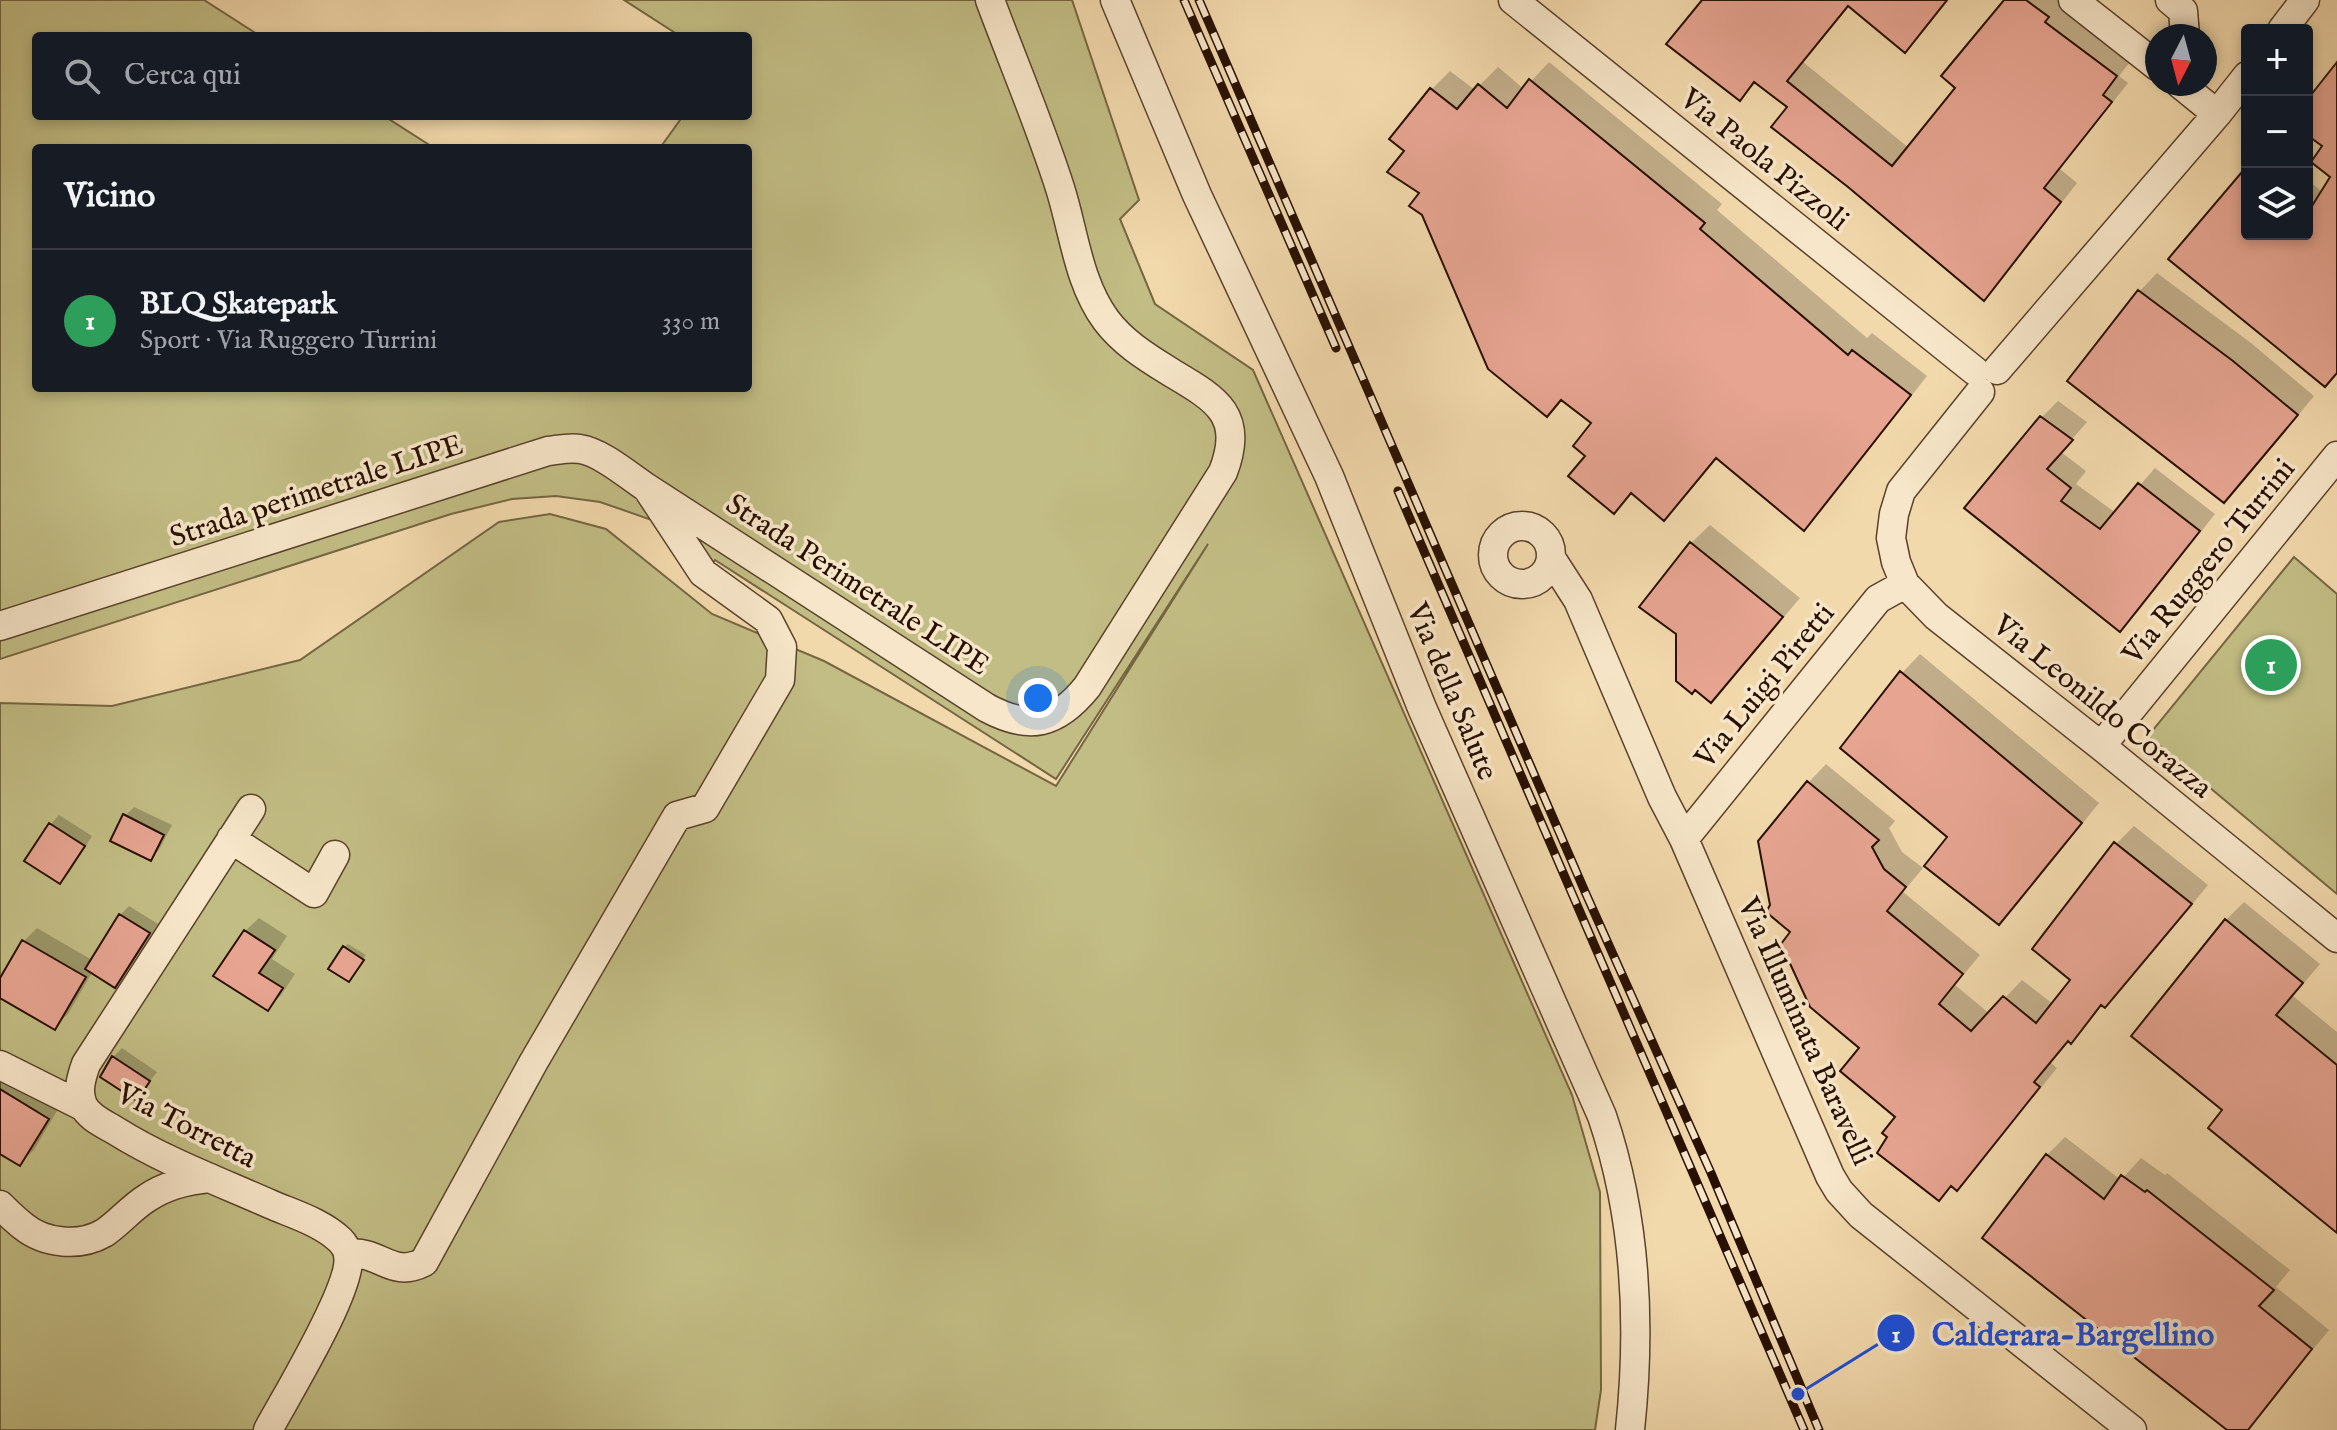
<!DOCTYPE html>
<html lang="it">
<head>
<meta charset="utf-8">
<style>
	body { margin:0; font-family:"IM FELL English",serif; background:#20242c; color:#f1f3f6 }
	.controls { position:absolute; right:24px; top:24px; display:grid; overflow:hidden; border-radius:8px; box-shadow:0 4px 12px #0003 }
	.controls button { width:72px; height:72px; display:grid; place-items:center; padding:0; border:0; border-bottom:2px solid #363941; background:#171b24; color:#f1f3f6; font:40px sans-serif }
	.compass { position:absolute; left:2145px; top:24px; width:72px; height:72px; border-radius:50%; background:#171b24; box-shadow:0 4px 12px #0003; rotate:186deg }
	.you { position:absolute; left:1038px; top:698px; width:28px; height:28px; margin:-20px; border:6px solid #fff; border-radius:50%; background:#1a73e8; box-shadow:0 0 0 12px #1a73e833 }
	.badge { display:grid; place-items:center; width:52px; height:52px; border-radius:50%; background:#db2777; color:#fff; font-size:26px; font-weight:700 }
	.pin { position:absolute; translate:-50% -50%; border:4px solid #fff; box-shadow:0 2px 8px #0006 }
	.list { margin:0; padding:0; list-style:none }
	h2 { display:flex; justify-content:space-between; align-items:center; height:104px; margin:0; padding:0 32px; font-size:34px }
	h2 small { font-size:26px; font-weight:400; color:#9ea1a6 }
	.list li { display:grid; grid-template-columns:52px 1fr auto; gap:24px; align-items:center; box-sizing:border-box; height:144px; padding:0 32px; border-top:2px solid #363941 }
	.list b { display:block; font-size:30px; white-space:nowrap }
	.list p { margin:0; font-size:26px; white-space:nowrap; color:#9ea1a6 }
	.list em { font-size:26px; font-style:normal; color:#9ea1a6 }
	.icon { flex:none; width:44px; height:44px; fill:none; stroke:currentColor; stroke-width:2; stroke-linecap:round; stroke-linejoin:round }
	.map { position:relative; flex:none; width:2337px; height:1430px; overflow:hidden }
	.search { position:absolute; background:#171b24; box-shadow:0 4px 12px #0003; left:32px; top:32px; width:720px; height:88px; display:flex; align-items:center; gap:20px; box-sizing:border-box; padding:0 28px; border-radius:8px; color:#9ea1a6; font-size:30px }
	.panel { position:absolute; background:#171b24; box-shadow:0 4px 12px #0003; left:32px; top:144px; width:720px; height:248px; border-radius:8px }
	.map>svg:first-child { display:block }
	.green { fill:#c2bd84; stroke:#756642; stroke-width:2 }
	.shadow { fill:#0003 }
	.building { fill:#e6a491; stroke:#280f01; stroke-width:2 }
	.lines { fill:none; stroke-linecap:round; stroke-linejoin:round }
	.minor-casing { stroke:#5a422c; stroke-width:31 }
	.minor { stroke:#f7e6c9; stroke-width:28 }
	.rail-casing { stroke:#280f01; stroke-width:9 }
	.rail { stroke:#f7e6c9; stroke-width:6; stroke-dasharray:18; stroke-linecap:butt }
	.labels { text-anchor:middle; stroke-width:7; stroke-linejoin:round; paint-order:stroke }
	.street-label { font-size:30px; fill:#280f01; stroke:#f7e6c9 }
	.leader { fill:none; stroke:#1d4ed8; stroke-width:3 }
	.callout-dot { fill:#1d4ed8; stroke:#f7e6c9; stroke-width:3 }
	.mark-label { font-size:24px; text-anchor:middle; font-weight:bold; fill:#fff }
	.callout-label { font-size:32px; text-anchor:middle; font-weight:bold; fill:#1d4ed8; stroke:#f7e6c9; stroke-width:7; stroke-linejoin:round; paint-order:stroke }
</style>
</head>
<body>
<div class="map">
<svg width="2337" height="1430" viewBox="0 0 2337 1430">
	<rect width="100%" height="100%" fill="#f2d9ac"/>
	<filter id="stains"><feTurbulence type="fractalNoise" baseFrequency=".0025" numOctaves="4"/><feColorMatrix values="0 0 0 0 .2 0 0 0 0 .09 0 0 0 0 .02 0 0 0 .5 -.17"/></filter>
	<radialGradient id="worn" r=".72"><stop offset=".6" stop-color="#630" stop-opacity="0"/><stop offset="1" stop-color="#630" stop-opacity=".3"/></radialGradient>
	<!-- green -->
	<path class="green" d="M0,0H204L260,36H36V116H384L434,148H36V388H748V148H660L683,116H748V36H680L624,0H1072L1139,200L1120,219L1155,304L1253,370L1572,1095L1600,1192L1601,1390L1595,1430H0V703L112,706L300,660L499,522L550,514L606,529L712,614L824,661L1056,786L1208,544L1056,779L715,560L698,579L652,520L600,502L556,496L512,499L451,514L0,659Z
		M2294,557L2337,594V894L2148,736Z"/>
	<!-- shadow -->
	<path class="shadow" d="M1705,0H1949L1923,32L1905,50L1850,5L1803,62L1909,148L1958,88L2006,0H2064L2133,58L2119,76L2128,83L2060,169L2077,183L2001,280L1984,298L1790,107L1757,82L1740,99Z
		M1549,62L1722,204L1717,210L1867,338L1872,333L1927,376L1822,510L1804,528L1718,457L1682,500L1664,518L1633,492L1613,511L1588,456L1593,422L1422,192L1406,150L1392,139L1432,89L1450,71L1475,90L1498,67L1524,89Z
		M2337,66V373L2171,259L2247,170V234H2307V179L2323,193L2333,177L2325,146L2307,132V103Z
		M2157,273L2251,343L2314,396L2243,482L2224,500L2139,292Z
		M2058,401L2087,422L2061,452L2086,471L2076,484L2116,513L2155,468L2215,514L2136,614L2120,630L1967,508L2042,417Z
		M1710,525L1800,598L1729,682L1711,700L1678,633L1691,543Z
		M1920,654L2099,803L2017,905L1998,923L1950,836L1902,673Z
		M1826,764L1895,821L1889,828L1902,852L1923,868L1903,892L1980,955L1955,985L1990,1014L2022,980L2053,1004L2073,980L2116,844L2134,826L2208,885L2123,988L2105,1005L2103,1004L2088,1023L2070,1040L2051,1063L2057,1068L1974,1171L1957,1189L1898,1117L1862,1047L1793,932L1772,906L1760,842L1809,782Z
		M134,807L172,825L159,850L150,859L125,816Z
		M59,815L92,836L69,873L60,881L51,824Z
		M2244,902L2320,964L2293,996L2337,1032V1230L2225,1110L2226,920Z
		M129,906L158,924L124,976L115,985L93,971L68,1014L54,1027L0,996V982L24,941L37,928L92,960L120,915Z
		M259,918L287,936L272,959L295,974L281,995L267,1009L245,931Z
		M348,944L366,955L352,976L344,947Z
		M122,1048L157,1072L136,1099L113,1057Z
		M0,1067L61,1104L34,1150L20,1163L0,1151Z
		M2065,1137L2121,1180L2141,1158L2165,1175L2167,1173L2290,1270L2276,1287L2329,1330L2247,1430H2230L2047,1155Z"/>
	<!-- building -->
	<path class="building" d="M1702,0H1947L1905,53L1848,6L1787,81L1892,166L1955,88L1941,76L2004,0H2026L2049,17L2045,22L2117,76L2103,95L2112,102L2044,188L2061,202L1984,301L1848,187L1771,127L1787,107L1754,82L1740,101L1666,44Z
		M2337,62V373L2325,387L2168,259L2247,166V234H2307V214L2330,177L2311,162L2322,146L2307,135V100Z
		M1529,79L1705,223L1700,229L1848,355L1852,350L1911,395L1804,531L1716,458L1664,521L1631,493L1614,514L1568,476L1585,456L1573,446L1591,423L1561,400L1547,417L1488,369L1422,215L1409,206L1419,193L1387,172L1404,151L1389,139L1430,88L1457,109L1478,84L1507,108Z
		M2138,290L2233,361L2298,415L2224,503L2067,381Z
		M2040,416L2073,440L2047,469L2071,488L2061,501L2100,529L2138,483L2200,531L2120,632L1964,508Z
		M1690,542L1783,617L1711,703L1695,690L1692,694L1676,681V634L1639,607Z
		M1900,671L2082,823L1999,925L1924,866L1947,837L1840,748Z
		M1807,781L1879,840L1872,847L1884,869L1906,887L1887,911L1963,974L1939,1004L1971,1031L2003,996L2036,1023L2070,980L2032,949L2114,842L2192,904L2105,1008L2101,1005L2071,1044L2068,1041L2034,1082L2040,1087L1957,1191L1951,1186L1939,1201L1877,1153L1887,1137L1882,1133L1895,1117L1840,1071L1859,1048L1810,1007L1781,944L1790,932L1766,912L1770,905L1758,841Z
		M123,814L164,835L151,861L110,841Z
		M49,823L85,846L60,884L24,861Z
		M119,914L150,933L115,988L85,969Z
		M2225,919L2303,983L2276,1015L2337,1065V1233L2208,1128L2222,1110L2131,1036Z
		M244,930L275,950L259,973L283,988L268,1011L213,976Z
		M22,940L86,977L55,1030L0,998V978Z
		M343,946L364,960L349,982L328,969Z
		M112,1056L150,1081L137,1101L100,1077Z
		M0,1089L49,1119L20,1166L0,1154Z
		M2046,1154L2104,1199L2121,1175L2145,1192L2147,1190L2274,1290L2259,1306L2312,1349L2248,1430H2227L1982,1238Z"/>
	<g class="lines">
		<defs>
			<path id="minor" d="M1115,0L1197,195L1329,476L1422,708L1602,1116C1636,1216 1641,1326 1630,1430
				M1513,0L1975,371
				M2073,0L2157,66
				M2170,0L2183,11L2185,36
				M2282,30L2305,0
				M2180,84L2217,114
				M1997,370L2217,114L2247,76
				M1980,392L1901,491L1894,514L1891,538L1896,562L1905,584L1936,616L2101,746L2337,938
				M1493 555a29 29 0 1 1 58 0a29 29 0 1 1-58 0Z
				M1551,558L1578,600L1662,797L1684,839L1830,1176L1839,1191L1861,1215L2132,1430
				M0,626L548,451C558,450 569,447 580,449C601,452 629,476 647,488
				M2101,746L2337,456
				M251,809L86,1064C81,1078 77,1092 83,1105C89,1118 105,1124 116,1131C164,1161 218,1181 270,1204C293,1214 321,1222 340,1240C343,1243 348,1250 348,1255C354,1286 285,1398 268,1430
				M231,839L314,893L335,855
				M1684,839L1878,599L1905,584
				M0,1065L84,1107
				M0,1205C7,1212 15,1220 23,1226C45,1244 80,1247 104,1233C119,1223 131,1208 147,1198C166,1185 187,1180 210,1178
				M349,1254C380,1250 391,1279 424,1262L533,1063L677,816L705,808L780,680L782,647L768,620L703,573L647,488L987,708C1030,731 1057,724 1087,687L1223,472C1245,415 1216,399 1172,373C1148,358 1123,343 1106,320C1078,282 1074,232 1060,188C1040,125 1013,62 990,0"/>
		</defs>
		<!-- minor casing -->
		<use href="#minor" class="minor-casing"/>
		<!-- minor -->
		<use href="#minor" class="minor"/>
		<defs>
			<path id="rail" d="M1184,0L1336,348
				M1199,0L1586,894L1711,1173L1819,1430
				M1398,491L1804,1430"/>
		</defs>
		<!-- rail casing -->
		<use href="#rail" class="rail-casing"/>
		<!-- rail -->
		<use href="#rail" class="rail"/>
	</g>
	<g class="labels">
		<!-- street labels -->
		<g class="street-label">
			<text transform="translate(1765 159) rotate(39)" y="10">Via Paola Pizzoli</text>
			<text transform="translate(316 490) rotate(-18)" y="10">Strada perimetrale LIPE</text>
			<text transform="translate(2208 561) rotate(-51)" y="10">Via Ruggero Turrini</text>
			<text transform="translate(858 584) rotate(33)" y="10">Strada Perimetrale LIPE</text>
			<text transform="translate(1764 685) rotate(-51)" y="10">Via Luigi Piretti</text>
			<text transform="translate(1453 691) rotate(67)" y="10">Via della Salute</text>
			<text transform="translate(2103 706) rotate(39)" y="10">Via Leonildo Corazza</text>
			<text transform="translate(1806 1031) rotate(66)" y="10">Via Illuminata Baravelli</text>
			<text transform="translate(187 1125) rotate(27)" y="10">Via Torretta</text>
		</g>
	</g>
	<!-- callouts -->
	<path class="leader" d="M1798 1394L1896 1333"/>
	<g class="callout-dot">
		<circle cx="1798" cy="1394" r="8"/>
		<circle cx="1896" cy="1333" r="20"/>
	</g>
	<g class="mark-label">
		<text x="1896" y="1342">1</text>
	</g>
	<g class="callout-label">
		<text x="2073" y="1345">Calderara-Bargellino</text>
	</g>
	<rect width="100%" height="100%" filter="url(#stains)"/>
	<rect width="100%" height="100%" fill="url(#worn)"/>
</svg>
<div class="controls">
<button>+</button>
<button>−</button>
<button><svg class="icon" aria-label="layers" viewBox="0 0 24 24"><path d="M12 4l9 5-9 5-9-5zM3 14l9 5 9-5"/></svg></button>
</div>
<svg class="compass" viewBox="-18 -18 36 36"><path d="M0-13l5 13h-10z" fill="#e53935"/><path d="M0 13l5-13h-10z" fill="#9ea1a6"/></svg>
<div class="you"></div>
<div class="pin badge" style="left:2271px;top:665px;background:#2e9e5b">1</div>
<div class="search"><svg class="icon" aria-label="search" viewBox="0 0 24 24"><circle cx="10" cy="10" r="6"/><path d="M15 15l6 6"/></svg>Cerca qui</div>
<section class="panel">
<h2>Vicino<small></small></h2>
<ul class="list">
<li><span class="badge" style="background:#2e9e5b">1</span><div><b>BLQ Skatepark</b><p>Sport · Via Ruggero Turrini</p></div><em>330 m</em></li>
</ul>
</section>
</div>
</body>
</html>
